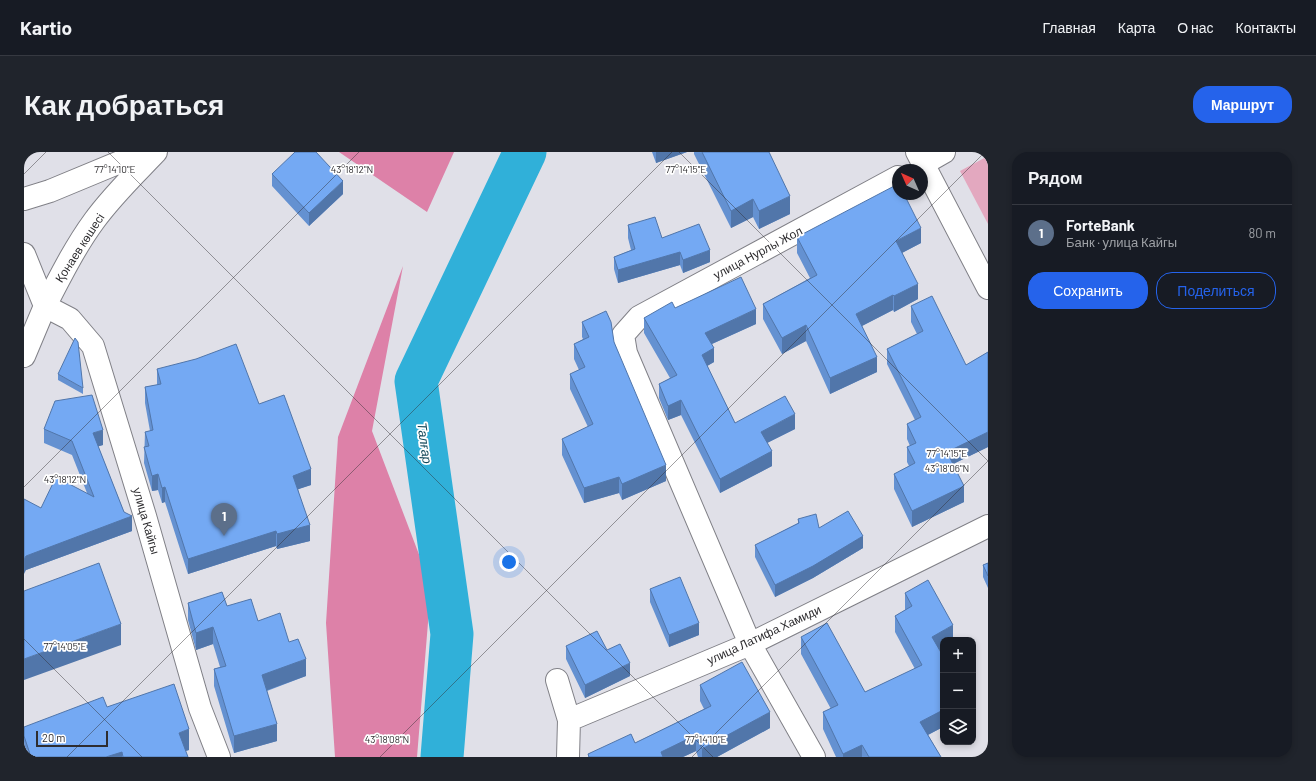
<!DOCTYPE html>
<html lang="ru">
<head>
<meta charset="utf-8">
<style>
	body { margin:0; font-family:Barlow,sans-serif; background:#20242c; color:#f1f3f6 }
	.controls { position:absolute; right:12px; bottom:12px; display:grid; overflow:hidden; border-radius:8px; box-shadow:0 2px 6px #0003 }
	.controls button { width:36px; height:36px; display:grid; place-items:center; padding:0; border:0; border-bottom:1px solid #363941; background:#171b24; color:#f1f3f6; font:20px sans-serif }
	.compass { position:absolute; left:868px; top:12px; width:36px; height:36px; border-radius:50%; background:#171b24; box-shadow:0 2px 6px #0003; rotate:315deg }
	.scale { position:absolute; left:12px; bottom:10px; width:72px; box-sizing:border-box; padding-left:4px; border:2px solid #2e2d30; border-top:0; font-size:11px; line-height:14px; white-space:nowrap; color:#2e2d30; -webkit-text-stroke:3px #fff; paint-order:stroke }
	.you { position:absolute; left:485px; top:410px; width:14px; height:14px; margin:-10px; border:3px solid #fff; border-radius:50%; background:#1a73e8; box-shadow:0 0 0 6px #1a73e833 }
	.badge { display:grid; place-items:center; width:26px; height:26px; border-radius:50%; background:#2563eb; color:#fff; font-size:13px; font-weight:700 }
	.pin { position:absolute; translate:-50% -33px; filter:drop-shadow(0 1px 2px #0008) }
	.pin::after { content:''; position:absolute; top:21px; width:14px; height:12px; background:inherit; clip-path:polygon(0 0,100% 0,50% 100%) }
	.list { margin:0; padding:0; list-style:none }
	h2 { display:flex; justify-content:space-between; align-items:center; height:52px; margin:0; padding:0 16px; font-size:17px }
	h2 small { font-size:13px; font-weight:400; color:#9ea1a6 }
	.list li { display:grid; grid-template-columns:26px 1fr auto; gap:12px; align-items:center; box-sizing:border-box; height:56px; padding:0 16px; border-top:1px solid #363941 }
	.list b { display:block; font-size:15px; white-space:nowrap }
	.list p { margin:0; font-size:13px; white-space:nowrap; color:#9ea1a6 }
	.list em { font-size:13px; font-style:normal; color:#9ea1a6 }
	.actions { display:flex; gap:8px; padding:12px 16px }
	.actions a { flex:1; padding:9px 0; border:1px solid #2563eb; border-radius:16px; text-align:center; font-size:14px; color:#2563eb }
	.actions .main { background:#2563eb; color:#fff }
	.icon { flex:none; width:22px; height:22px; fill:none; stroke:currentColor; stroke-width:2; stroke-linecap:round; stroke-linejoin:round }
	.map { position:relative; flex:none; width:964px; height:605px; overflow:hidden; border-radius:16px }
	header { display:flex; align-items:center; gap:24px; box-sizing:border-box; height:56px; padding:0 20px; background:#171b24; border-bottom:1px solid #363941 }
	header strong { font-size:19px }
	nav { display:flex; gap:22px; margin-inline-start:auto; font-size:14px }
	.intro { display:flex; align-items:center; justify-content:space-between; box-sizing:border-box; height:96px; padding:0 24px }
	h1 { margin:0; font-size:28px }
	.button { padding:10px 18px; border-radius:16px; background:#2563eb; color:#fff; font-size:14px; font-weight:700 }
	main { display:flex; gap:24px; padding:0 24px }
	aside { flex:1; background:#171b24; border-radius:16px; box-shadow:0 2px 6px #0003 }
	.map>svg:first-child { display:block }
	.green { fill:#e3a8bf }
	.forest { fill:#dd81a8 }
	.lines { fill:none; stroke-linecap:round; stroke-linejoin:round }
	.river { stroke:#30b0d9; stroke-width:43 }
	.street-casing { stroke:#808087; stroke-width:24 }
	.secondary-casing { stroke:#808087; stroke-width:24 }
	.primary-casing { stroke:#808087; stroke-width:24 }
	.street { stroke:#fff; stroke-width:22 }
	.secondary { stroke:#fff; stroke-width:22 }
	.primary { stroke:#fff; stroke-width:22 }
	.wall { fill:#6491d1 }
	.shaded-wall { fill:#5176aa }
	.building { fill:#74a9f3; stroke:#5176aa }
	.ticks { fill:none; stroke:#2e2d30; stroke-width:1; stroke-opacity:0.45 }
	.labels { text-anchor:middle; stroke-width:3.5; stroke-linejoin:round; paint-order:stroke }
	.street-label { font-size:12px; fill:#2e2d30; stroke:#fff }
	.water-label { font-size:13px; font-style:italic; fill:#144859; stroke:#fff }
	.ticks-label { font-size:10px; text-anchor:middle; fill:#2e2d30; stroke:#fff; stroke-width:3.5; stroke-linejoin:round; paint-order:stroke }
</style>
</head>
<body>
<header>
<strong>Kartio</strong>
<nav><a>Главная</a><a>Карта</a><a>О нас</a><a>Контакты</a></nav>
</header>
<div class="intro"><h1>Как добраться</h1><a class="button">Маршрут</a></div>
<main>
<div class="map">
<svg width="964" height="605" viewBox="0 0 964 605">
	<rect width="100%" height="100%" fill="#e0e0e8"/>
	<!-- green -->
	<path class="green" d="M964,4V72L936,19Z"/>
	<!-- forest -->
	<path class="forest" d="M315,0H430L403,60Z
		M379,114L348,279L407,434L393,605H311L302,471L314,285Z"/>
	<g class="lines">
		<!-- river -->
		<path class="river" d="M418,605L428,482L392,229L501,0"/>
		<defs>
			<path id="street" d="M21,154L46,167L69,194L121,364L176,556L195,605
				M533,528L545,568
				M544,605L545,568L726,492L964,374
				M790,605L726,492L602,201L599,183L615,165L874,25"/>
			<path id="secondary" d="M893,0L964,136
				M899,12L920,0
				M0,47L26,39L120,0
				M21,154C36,125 51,95 70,69C88,44 111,22 132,0"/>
			<path id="primary" d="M0,102L21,154L0,204"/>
		</defs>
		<!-- street casing -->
		<use href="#street" class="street-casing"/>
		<!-- secondary casing -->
		<use href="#secondary" class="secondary-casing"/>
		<!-- primary casing -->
		<use href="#primary" class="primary-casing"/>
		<!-- street -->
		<use href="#street" class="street"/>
		<!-- secondary -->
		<use href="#secondary" class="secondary"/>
		<!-- primary -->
		<use href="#primary" class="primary"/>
	</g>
	<!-- wall -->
	<path class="wall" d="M628,0H663L632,11Z
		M670,0H745L766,62L735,77L729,65L707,76L670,2Z
		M248,22L319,42L285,74L248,34Z
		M604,73L638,86L686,110L659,121L656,113L594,131L590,117V105L607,98L604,86Z
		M773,85L897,91L878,101L894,147L870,160L869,158L838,174L853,220L806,242L782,189L758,202L739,167V152L786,126L773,101Z
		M887,154L942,213L964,200V295L929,312L940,350L888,375L870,337V322L885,314L883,310V295L886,294L883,287V272L891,268L863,212V197L893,182L887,170Z
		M651,156L732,172L688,192L690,210L683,214L711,271L771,277L743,291L748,314L696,341L657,263L644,268L635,246V232L646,226L620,181V166Z
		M558,170L590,190L642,329L598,348L595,341L560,351L538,303V287L564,275L546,237V222L555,218L550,207V192L559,187L558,185Z
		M133,217L235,252L287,333L274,337L286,389L253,397L252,394L164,422L141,350L138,351L134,338L128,339L120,311L121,280L126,279L121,251V235L133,233Z
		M34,222L59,236V242L34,228Z
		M20,277L79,293L74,294L100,360L108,379L2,418L17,356L63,341L48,303L20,291Z
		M774,367L795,376L839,396L789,426L751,445L731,405V393L774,371Z
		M964,411V436L959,425V413Z
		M626,437L675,483L645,495L626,450Z
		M881,441L929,488H919V496L915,498L919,575L904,583L917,605H812L799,577V560L807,557L777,502V485L841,540L891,517L871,480V464L881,458Z
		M164,451L203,454L234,469L265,490L282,524L243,539L253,589L210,601L190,534V517L196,515L189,492L172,498L164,468Z
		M542,494L583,498L606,524L561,546L542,507Z
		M676,533L746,576L693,605H674L672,599L659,605H564V602L611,591L680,557L676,549Z
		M83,555L165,598L161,599L164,605H0V575Z"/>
	<!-- shaded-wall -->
	<path class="shaded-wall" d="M632,0H663L632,11Z
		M319,29V42L285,74V61Z
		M766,44V62L735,77V59Z
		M729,47V65L707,76V59Z
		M897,76V91L872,104V89Z
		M686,98V110L659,121V108Z
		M656,100V113L594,131V118Z
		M894,132V147L870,160V144Z
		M869,143V158L832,177V162Z
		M732,157V172L681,195V181Z
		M782,173V189L758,202V186Z
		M690,196V210L678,217V203Z
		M853,205V220L806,242V226Z
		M657,248V263L644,268V254Z
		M771,262V277L737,294V280Z
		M79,278V293L69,296V281Z
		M964,280V295L923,315V300Z
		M748,299V314L696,341V327Z
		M642,313V329L598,348V332Z
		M287,317V333L269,339V324Z
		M134,322V338L128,339V324Z
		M595,325V341L560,351V336Z
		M940,334V350L888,375V359Z
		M141,335V350L138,351V336Z
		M108,364V379L2,418L0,422V407L2,404Z
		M286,373V389L253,397V382Z
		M252,379V394L164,422V407Z
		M839,384V396L789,426L751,445V433Z
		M675,471V483L645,495V483Z
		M97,472V493L0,528V507Z
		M929,473V488H919V496L908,502V485Z
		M189,475V492L172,498V481Z
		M282,507V524L238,540V523Z
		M606,511V524L561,546V533Z
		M919,558V575L896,587V570Z
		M746,560V576L693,605H678V597Z
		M253,572V589L210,601V584Z
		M165,577V598L155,601V581Z
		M672,583V599L659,605H637V600Z
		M838,593V605H819V602Z
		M98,600V605H82Z"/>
	<!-- building -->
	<path class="building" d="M271,0H292L319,29L285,61L248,22Z
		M678,0H745L766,44L735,59L729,47L707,59Z
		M874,32V42H880L897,76L872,89L894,132L870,144L869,143L832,162L853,205L806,226L782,173L758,186L739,152L793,123L773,85Z
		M631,65L638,86L675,72L686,98L659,108L656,100L594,118L590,105L611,97L604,73Z
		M717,125L732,157L681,181L690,196L678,203L711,271L761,244L771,262L737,280L748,299L696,327L657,248L644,254L635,232L653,223L620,166L648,150L651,156Z
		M908,144L942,213L964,200V280L923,300L940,334L888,359L870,322L891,311L883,295L892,291L883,272L897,265L863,197L899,179L887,154Z
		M582,159L587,170L590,190L642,313L598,332L595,325L560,336L538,287L569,272L546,222L561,215L550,192L565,185L558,170Z
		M51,186L54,190L59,236L34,222Z
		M212,192L235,252L260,243L287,317L269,324L286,373L253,382L252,379L164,407L141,335L138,336L134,322L128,324L120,295L125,294L121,280L129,278L121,235L137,232L133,217L172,207Z
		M68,243L79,278L69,281L100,360L108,364L2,404L0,407V347L17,356L32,325L70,345L48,289L20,277L31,249Z
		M824,359L839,384L789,414L751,433L731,393L775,371L774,367L792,362L795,376Z
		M75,411L97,472L0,507V439Z
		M964,411V424L959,413Z
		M656,425L675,471L645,483L626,437Z
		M904,428L929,473L908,485L919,504V558L896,570L917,605H845L838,593L819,602L799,560L814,553L777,485L803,471L841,540L898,513L871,464L888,454L881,441Z
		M198,440L203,454L227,447L234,469L256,461L265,490L274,487L282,507L238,523L253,572L210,584L190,517L202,514L189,475L172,481L164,451Z
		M573,479L583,498L596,492L606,511L561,533L542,494Z
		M718,510L746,560L678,597L672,583L637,600L639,605H565L564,602L607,582L611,591L687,554L676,533Z
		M150,532L165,577L155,581L164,605H99L98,600L82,605H7L0,584V575L79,545L83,555Z"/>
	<!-- ticks -->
	<path class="ticks" d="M84,0L689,605M655,0L964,309M0,22L22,0M0,335L335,0M0,487L118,605M43,605L648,0M356,605L961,0M668,605L964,309"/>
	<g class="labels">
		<!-- street labels -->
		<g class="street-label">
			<text transform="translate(56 96) rotate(-57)" y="4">Қонаев көшесі</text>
			<text transform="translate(734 101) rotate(-28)" y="4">улица Нурлы Жол</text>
			<text transform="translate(122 369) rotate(74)" y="4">улица Кайгы</text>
			<text transform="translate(740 483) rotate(-25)" y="4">улица Латифа Хамиди</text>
		</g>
		<!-- water labels -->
		<g class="water-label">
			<text transform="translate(401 291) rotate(82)" y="5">Талғар</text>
		</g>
	</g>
	<g class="ticks-label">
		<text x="91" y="21">77°14'10"E</text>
		<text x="662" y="21">77°14'15"E</text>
		<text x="328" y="21">43°18'12"N</text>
		<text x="923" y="305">77°14'15"E</text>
		<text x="923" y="320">43°18'06"N</text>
		<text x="41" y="331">43°18'12"N</text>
		<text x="41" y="498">77°14'05"E</text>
		<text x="363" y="591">43°18'08"N</text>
		<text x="682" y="591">77°14'10"E</text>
	</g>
</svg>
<div class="controls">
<button>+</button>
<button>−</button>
<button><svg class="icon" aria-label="layers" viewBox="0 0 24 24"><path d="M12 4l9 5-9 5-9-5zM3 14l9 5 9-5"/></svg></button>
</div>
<svg class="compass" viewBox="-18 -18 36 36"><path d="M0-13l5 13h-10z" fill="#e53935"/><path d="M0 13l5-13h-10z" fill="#9ea1a6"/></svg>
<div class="scale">20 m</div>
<div class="you"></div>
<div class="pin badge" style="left:200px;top:384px;background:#5c6f8a">1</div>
</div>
<aside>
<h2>Рядом<small></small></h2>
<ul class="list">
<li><span class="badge" style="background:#5c6f8a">1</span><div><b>ForteBank</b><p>Банк · улица Кайгы</p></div><em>80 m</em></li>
</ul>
<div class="actions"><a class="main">Сохранить</a><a>Поделиться</a></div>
</aside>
</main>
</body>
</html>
